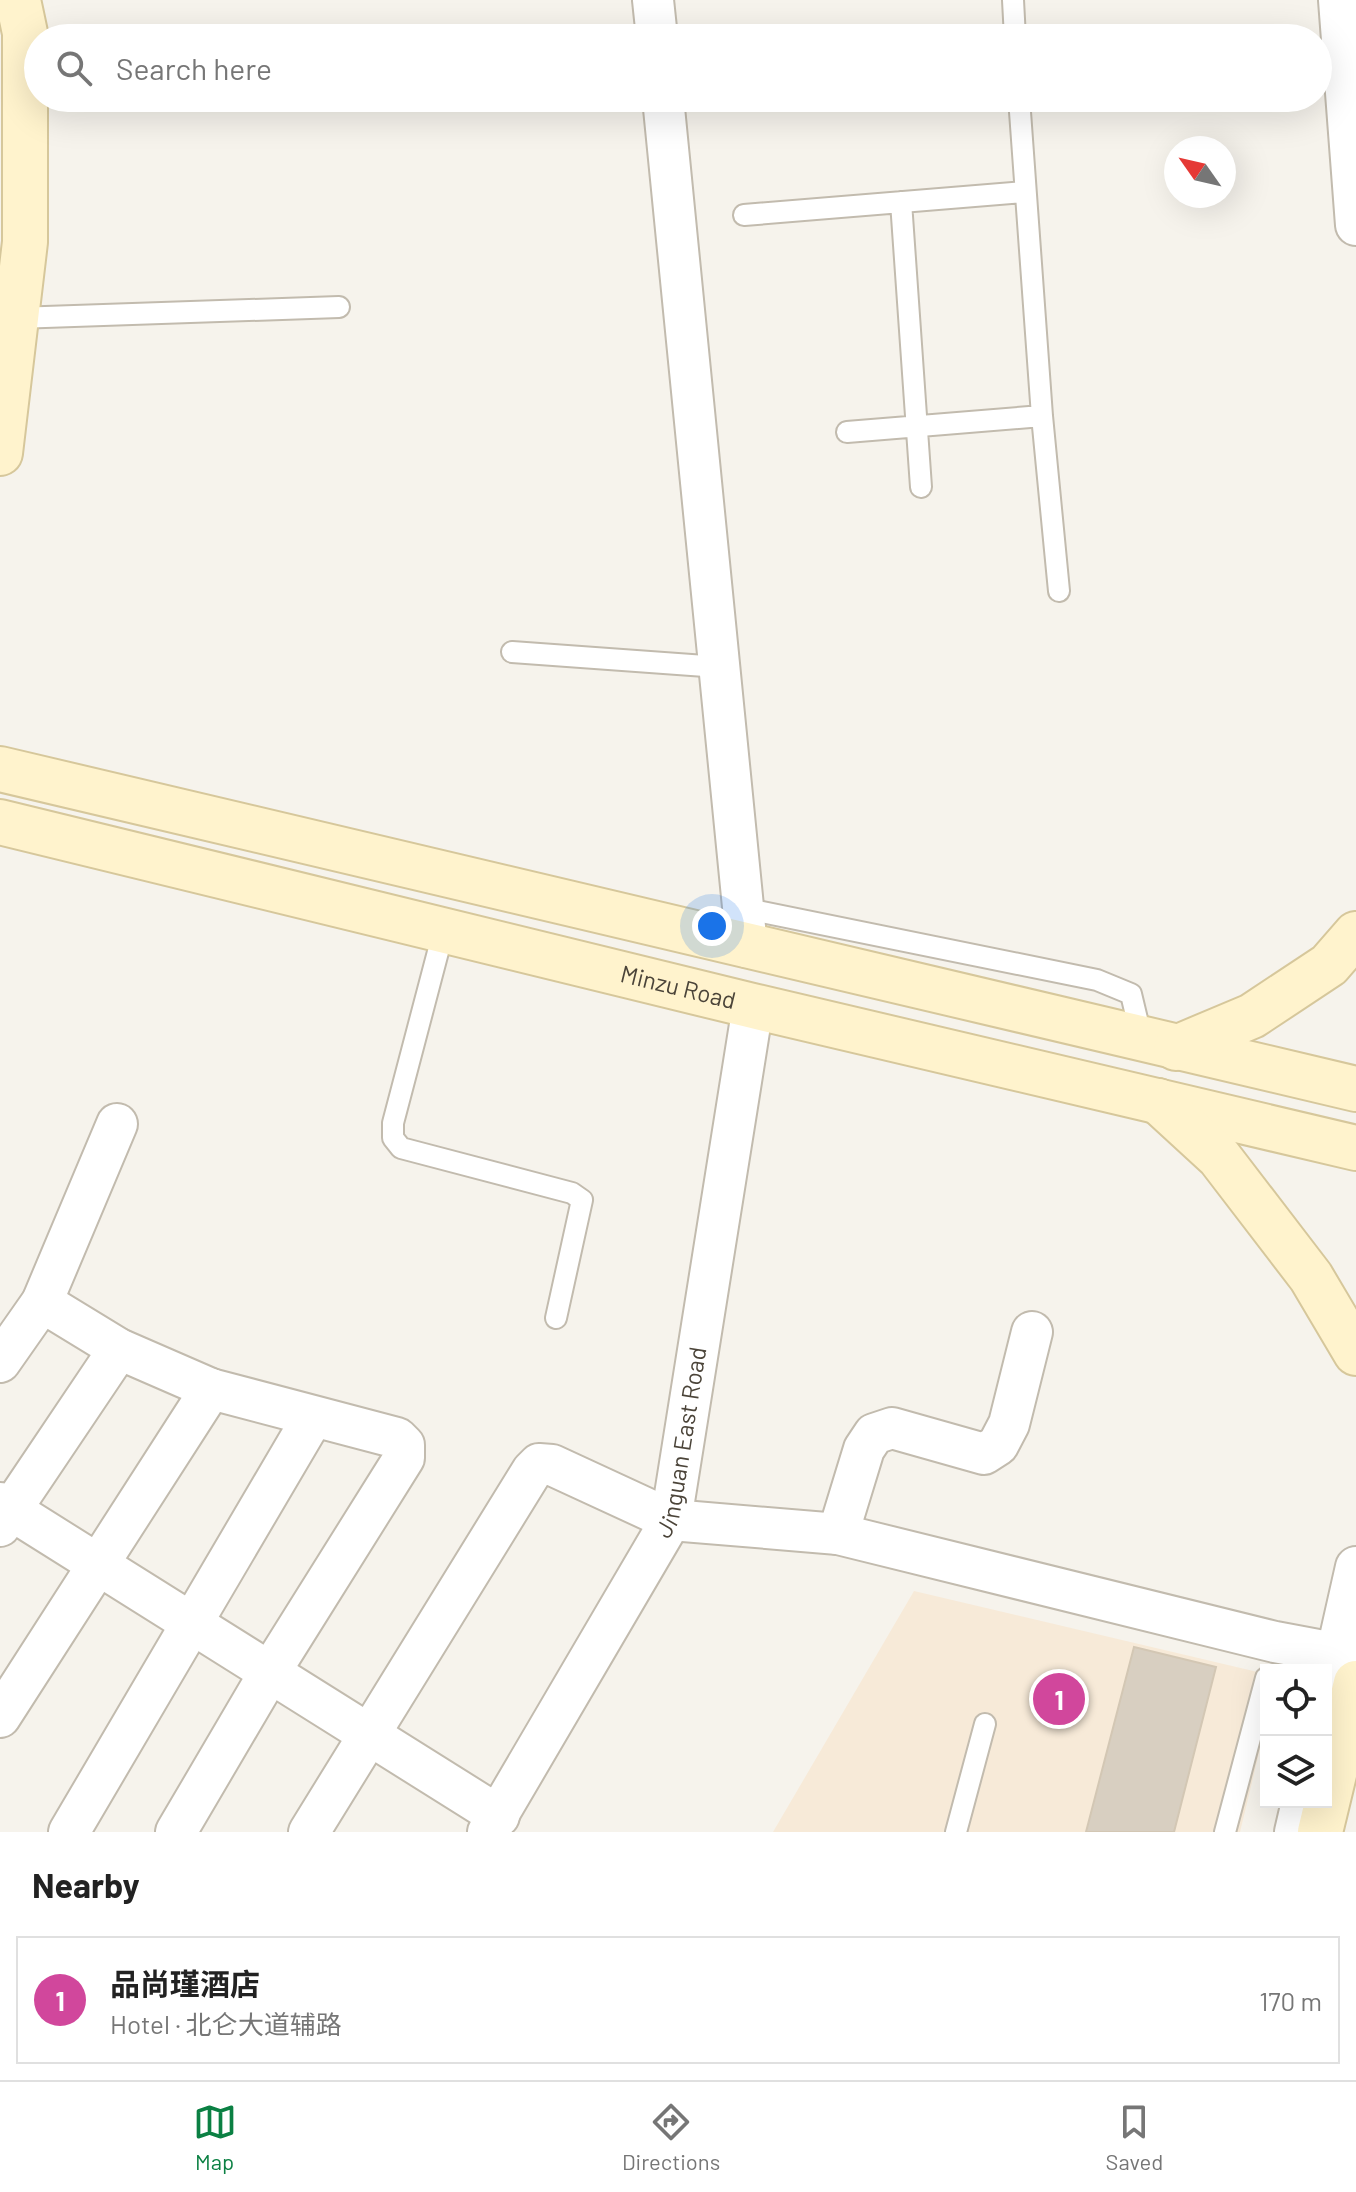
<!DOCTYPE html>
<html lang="en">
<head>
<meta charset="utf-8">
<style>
	body { margin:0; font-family:Barlow,"Noto Sans SC",sans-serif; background:#f2f2f2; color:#222 }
	.controls { position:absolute; right:24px; bottom:24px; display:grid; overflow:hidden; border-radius:0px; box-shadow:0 8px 32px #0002 }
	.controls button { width:72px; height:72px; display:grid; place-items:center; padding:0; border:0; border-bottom:2px solid #e0e0e0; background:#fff; color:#222; font:40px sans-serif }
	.compass { position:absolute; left:1164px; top:136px; width:72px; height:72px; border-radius:50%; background:#fff; box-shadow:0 8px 32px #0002; rotate:304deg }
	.you { position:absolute; left:712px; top:926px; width:28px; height:28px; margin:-20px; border:6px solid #fff; border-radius:50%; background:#1a73e8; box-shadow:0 0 0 12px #1a73e833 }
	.badge { display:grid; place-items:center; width:52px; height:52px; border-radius:50%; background:#0b8043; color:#fff; font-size:26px; font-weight:700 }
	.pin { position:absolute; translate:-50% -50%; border:4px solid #fff; box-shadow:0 2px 8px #0006 }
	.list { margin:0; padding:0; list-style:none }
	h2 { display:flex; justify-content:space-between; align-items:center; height:104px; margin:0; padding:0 32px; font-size:34px }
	h2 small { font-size:26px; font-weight:400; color:#767676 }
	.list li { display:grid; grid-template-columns:52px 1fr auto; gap:24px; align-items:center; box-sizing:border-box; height:128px; margin:0 16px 16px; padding:0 16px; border:2px solid #e0e0e0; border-radius:0px }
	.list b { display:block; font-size:30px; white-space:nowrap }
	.list p { margin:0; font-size:26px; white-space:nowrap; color:#767676 }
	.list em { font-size:26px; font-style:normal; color:#767676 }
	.icon { flex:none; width:44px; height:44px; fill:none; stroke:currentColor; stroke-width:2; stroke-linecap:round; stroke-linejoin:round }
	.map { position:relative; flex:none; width:1356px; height:1832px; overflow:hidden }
	.search { position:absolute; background:#fff; box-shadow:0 8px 32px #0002; left:24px; right:24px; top:24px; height:88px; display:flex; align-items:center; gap:20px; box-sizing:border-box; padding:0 28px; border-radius:44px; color:#767676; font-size:30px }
	.sheet { height:248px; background:#fff }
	nav { display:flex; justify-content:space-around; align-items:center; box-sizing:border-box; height:112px; border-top:2px solid #e0e0e0; background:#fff; font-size:22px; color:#767676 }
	nav a { display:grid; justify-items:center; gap:4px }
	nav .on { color:#0b8043 }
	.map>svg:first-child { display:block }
	.commercial { fill:#f7ead8 }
	.building { fill:#d8cfc1; stroke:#d3c7b4; stroke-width:2 }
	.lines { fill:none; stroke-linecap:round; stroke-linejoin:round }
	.lane-casing { stroke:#c2bbae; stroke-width:24 }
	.street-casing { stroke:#c2bbae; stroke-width:44 }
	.secondary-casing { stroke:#d6c79b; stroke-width:48 }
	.lane { stroke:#fff; stroke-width:20 }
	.street { stroke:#fff; stroke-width:40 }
	.secondary { stroke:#fff3cd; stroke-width:44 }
	.labels { text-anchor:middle; stroke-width:6; stroke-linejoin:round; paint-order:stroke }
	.street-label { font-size:24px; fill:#4b4439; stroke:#fff }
</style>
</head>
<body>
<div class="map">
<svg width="1356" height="1832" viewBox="0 0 1356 1832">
	<rect width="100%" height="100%" fill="#f6f3ec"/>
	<!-- commercial -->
	<path class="commercial" d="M914,1591L1266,1674V1724L1240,1832H773Z"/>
	<!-- building -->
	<path class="building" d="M1134,1647L1216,1667L1174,1832H1086Z"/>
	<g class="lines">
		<defs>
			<path id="lane" d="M1013,0L1015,38
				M1019,98L1042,416L1059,591
				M901,202L921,487
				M744,215L1025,192
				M16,318L339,307
				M847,432L1042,416
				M512,652L719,667
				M742,908L1097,980L1131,994L1142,1040
				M444,929L393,1123V1138L401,1148L572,1193L582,1200L556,1318
				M956,1832L985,1724
				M1225,1832L1266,1678"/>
			<g id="street">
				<path d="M653,0L657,38"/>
				<path d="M1339,0L1356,225"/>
				<path d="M663,98L747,947"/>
				<path d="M42,1302L119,1349L211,1389L397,1438L404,1445V1458L270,1672L176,1832"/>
				<path d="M0,1362L42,1302L117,1124"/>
				<path d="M0,1503L499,1816"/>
				<path d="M0,1526L119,1349"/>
				<path d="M838,1534L864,1449L874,1434L892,1428L984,1454L998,1445L1009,1424L1032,1332"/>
				<path d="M1326,1700L1356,1567"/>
				<path d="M0,1717L211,1389"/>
				<path d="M69,1832L313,1417"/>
				<path d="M309,1832L532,1471L539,1464L552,1465L671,1520L838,1534L1275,1642L1356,1657"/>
				<path id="s1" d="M488,1832L671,1520L753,1006"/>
				<path d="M1295,1832L1302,1802"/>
			</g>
			<g id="secondary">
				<path d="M0,453L25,242V33L18,0"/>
				<path d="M0,769L1356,1089"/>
				<path id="s2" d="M0,822L753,1006L1356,1148"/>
				<path d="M1176,1048L1252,1016L1329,965L1356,934"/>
				<path d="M1158,1101L1219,1157L1311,1277L1356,1353"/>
				<path d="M1320,1832L1356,1683"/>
			</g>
		</defs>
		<!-- lane casing -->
		<use href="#lane" class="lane-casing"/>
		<!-- street casing -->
		<use href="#street" class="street-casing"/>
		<!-- secondary casing -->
		<use href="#secondary" class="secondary-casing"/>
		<!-- lane -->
		<use href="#lane" class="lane"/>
		<!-- street -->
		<use href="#street" class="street"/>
		<!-- secondary -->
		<use href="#secondary" class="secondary"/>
	</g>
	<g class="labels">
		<!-- street labels -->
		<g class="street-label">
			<text dy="8" stroke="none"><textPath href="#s2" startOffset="698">Minzu Road</textPath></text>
			<text dy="8" stroke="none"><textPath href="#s1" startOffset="440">Jinguan East Road</textPath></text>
		</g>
	</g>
</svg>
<div class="controls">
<button><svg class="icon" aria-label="locate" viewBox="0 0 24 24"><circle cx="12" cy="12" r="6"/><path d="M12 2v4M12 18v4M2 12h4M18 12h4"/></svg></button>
<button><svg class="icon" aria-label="layers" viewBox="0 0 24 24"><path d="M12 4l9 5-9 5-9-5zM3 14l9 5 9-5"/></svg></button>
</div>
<svg class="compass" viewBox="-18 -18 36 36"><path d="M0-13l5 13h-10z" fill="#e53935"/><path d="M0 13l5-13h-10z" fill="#767676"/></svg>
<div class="you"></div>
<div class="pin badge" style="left:1059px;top:1699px;background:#d1479c">1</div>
<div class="search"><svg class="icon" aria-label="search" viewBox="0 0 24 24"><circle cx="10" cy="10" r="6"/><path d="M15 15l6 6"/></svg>Search here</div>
</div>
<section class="sheet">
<h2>Nearby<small></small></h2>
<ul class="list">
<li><span class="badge" style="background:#d1479c">1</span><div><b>品尚瑾酒店</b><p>Hotel · 北仑大道辅路</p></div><em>170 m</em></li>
</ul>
</section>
<nav>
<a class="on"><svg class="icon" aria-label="map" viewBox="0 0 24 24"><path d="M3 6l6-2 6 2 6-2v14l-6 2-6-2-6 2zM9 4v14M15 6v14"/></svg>Map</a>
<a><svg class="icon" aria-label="directions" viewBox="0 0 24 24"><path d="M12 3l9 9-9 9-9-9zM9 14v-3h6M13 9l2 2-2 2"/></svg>Directions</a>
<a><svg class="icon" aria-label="saved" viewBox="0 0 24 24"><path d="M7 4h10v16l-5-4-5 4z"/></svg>Saved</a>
</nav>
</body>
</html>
